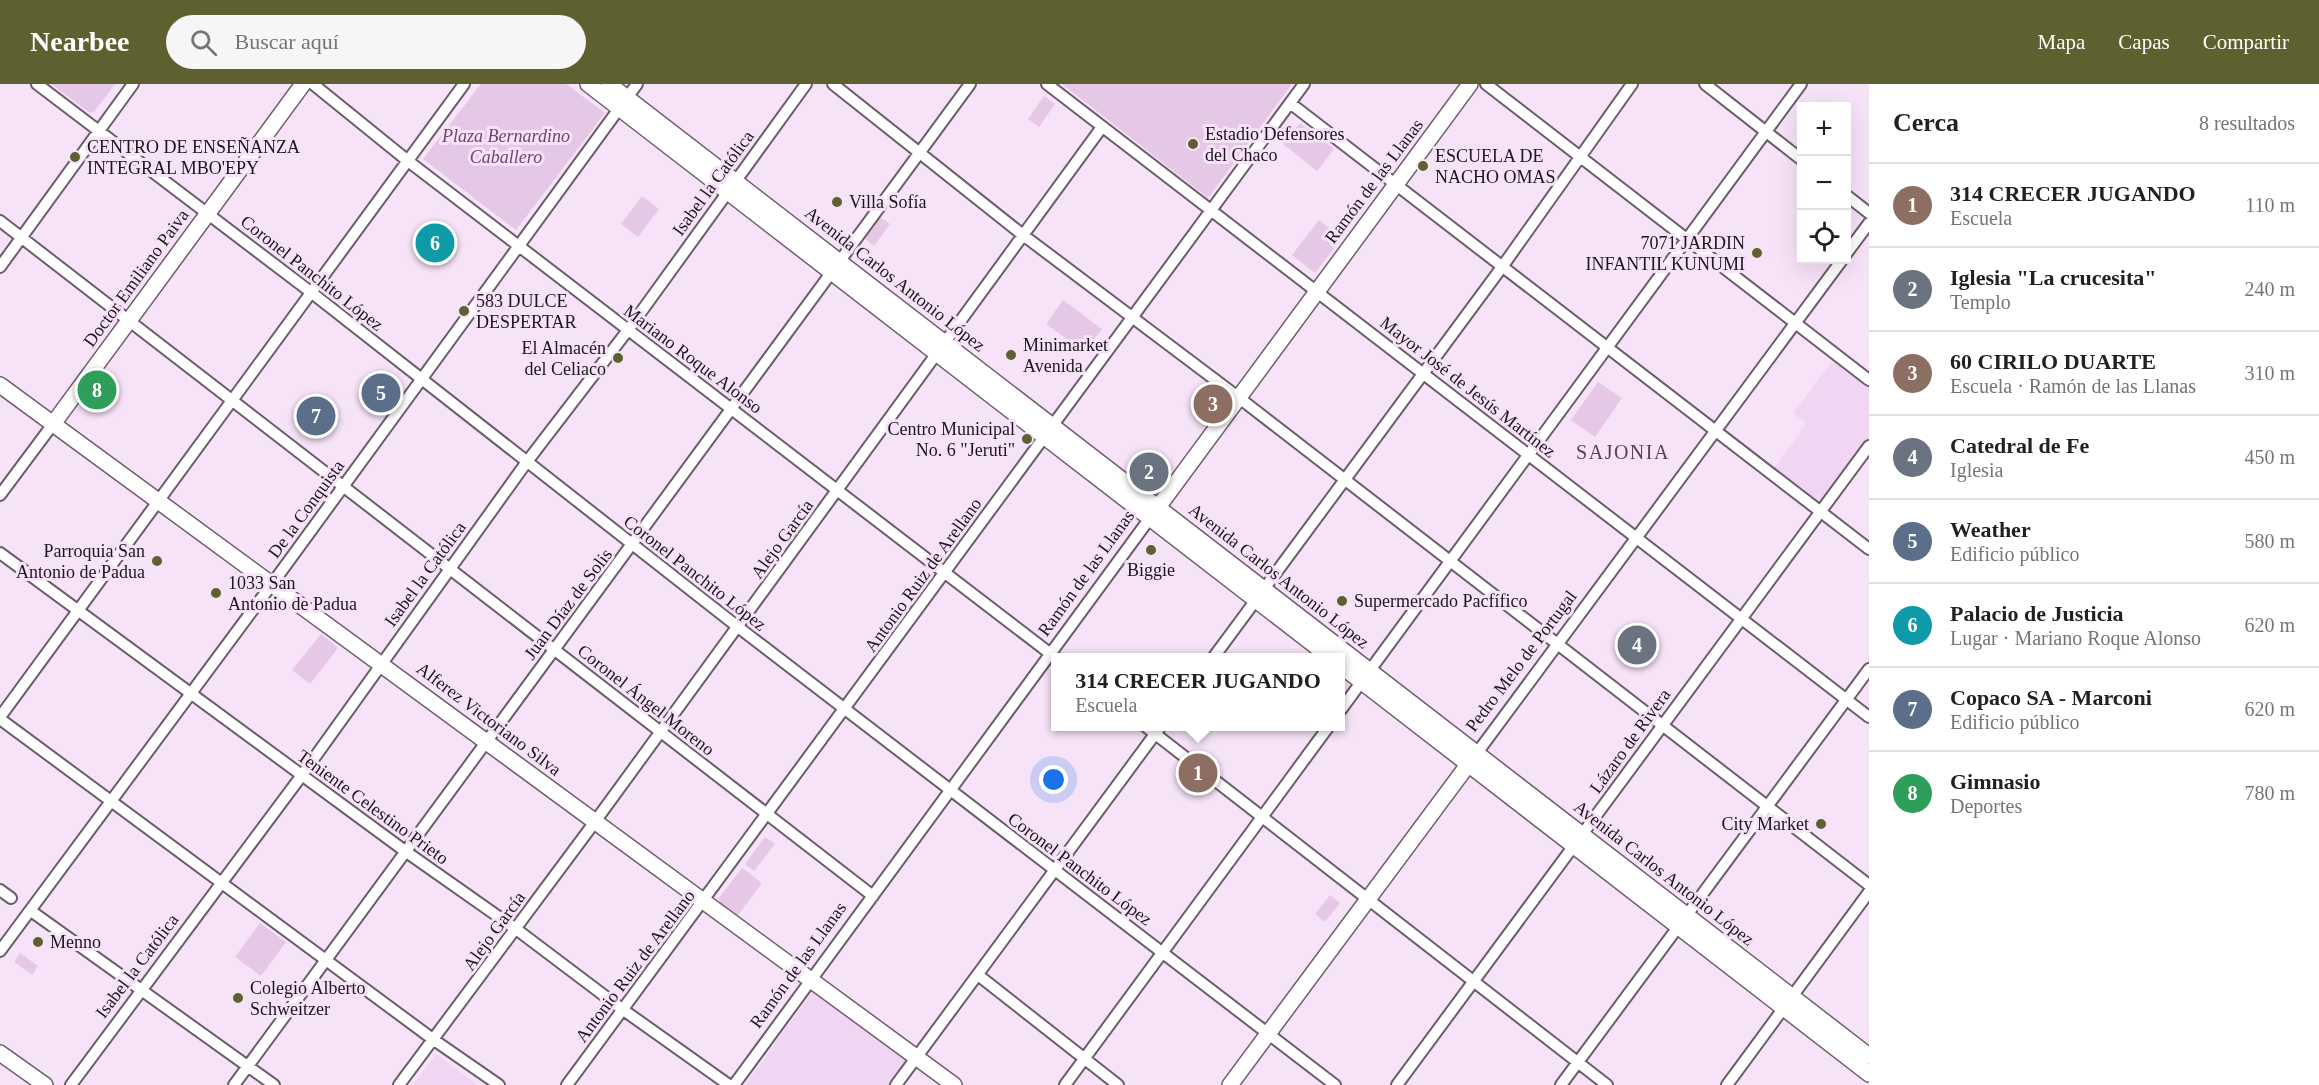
<!DOCTYPE html>
<html lang="es">
<head>
<meta charset="utf-8">
<style>
	body { margin:0; font-family:Georgia,serif; background:#f6f6f6; color:#202124 }
	.controls { position:absolute; right:18px; top:18px; display:grid; overflow:hidden; border-radius:0px; box-shadow:0 6px 24px #0002 }
	.controls button { width:54px; height:54px; display:grid; place-items:center; padding:0; border:0; border-bottom:2px solid #e0e0e0; background:#fff; color:#202124; font:30px sans-serif }
	.you { position:absolute; left:1054px; top:696px; width:21px; height:21px; margin:-15px; border:4px solid #fff; border-radius:50%; background:#1a73e8; box-shadow:0 0 0 9px #1a73e833 }
	.badge { display:grid; place-items:center; width:39px; height:39px; border-radius:50%; background:#5e612f; color:#fff; font-size:20px; font-weight:700 }
	.pin { position:absolute; translate:-50% -50%; border:3px solid #fff; box-shadow:0 2px 6px #0006 }
	.popup { position:absolute; left:1051px; top:569px; width:294px; height:78px; box-sizing:border-box; display:grid; place-content:center; border-radius:0px; background:#fff; filter:drop-shadow(0 2px 4px #0005); font-size:20px; white-space:nowrap; color:#757577 }
	.popup b { font-size:22px; color:#202124 }
	.popup::after { content:''; position:absolute; left:50%; top:100%; margin-left:-12px; border:12px solid transparent; border-top-color:#fff }
	.list { margin:0; padding:0; list-style:none }
	h2 { display:flex; justify-content:space-between; align-items:center; height:78px; margin:0; padding:0 24px; font-size:26px }
	h2 small { font-size:20px; font-weight:400; color:#757577 }
	.list li { display:grid; grid-template-columns:39px 1fr auto; gap:18px; align-items:center; box-sizing:border-box; height:84px; padding:0 24px; border-top:2px solid #e0e0e0 }
	.list b { display:block; font-size:22px; white-space:nowrap }
	.list p { margin:0; font-size:20px; white-space:nowrap; color:#757577 }
	.list em { font-size:20px; font-style:normal; color:#757577 }
	.icon { flex:none; width:33px; height:33px; fill:none; stroke:currentColor; stroke-width:2; stroke-linecap:round; stroke-linejoin:round }
	.map { position:relative; flex:none; width:1869px; height:1001px; overflow:hidden }
	header { display:flex; align-items:center; gap:36px; box-sizing:border-box; height:84px; padding:0 30px; background:#5e612f; color:#fff }
	header strong { font-size:28px }
	nav { display:flex; gap:33px; margin-inline-start:auto; font-size:21px }
	.search { width:420px; height:54px; background:#f6f6f6; display:flex; align-items:center; gap:15px; box-sizing:border-box; padding:0 21px; border-radius:33px; color:#757577; font-size:22px }
	main { display:flex }
	aside { flex:1; background:#fff }
	.map>svg:first-child { display:block }
	.built { fill:#f0d6f2 }
	.green { fill:#e5c7e6 }
	.lines { fill:none; stroke-linecap:round; stroke-linejoin:round }
	.street-casing { stroke:#6d5c6e; stroke-width:14 }
	.secondary-casing { stroke:#6d5c6e; stroke-width:18 }
	.street { stroke:#fff; stroke-width:10 }
	.secondary { stroke:#fff; stroke-width:15 }
	.poi-dot { fill:#5e612f; stroke:#f7e3f8; stroke-width:2 }
	.labels { text-anchor:middle; stroke-width:6; stroke-linejoin:round; paint-order:stroke }
	.poi-label { font-size:18px; fill:#1c151d; stroke:#f7e3f8; text-anchor:start }
	.park-label { font-size:18px; font-style:italic; fill:#6f4372; stroke:#f7e3f8 }
	.street-label { font-size:18px; fill:#1c151d; stroke:#f7e3f8 }
	.neighbourhood-label { font-size:20px; letter-spacing:1.5px; fill:#544355; stroke:#f7e3f8 }
</style>
</head>
<body>
<header>
<strong>Nearbee</strong>
<div class="search"><svg class="icon" aria-label="search" viewBox="0 0 24 24"><circle cx="10" cy="10" r="6"/><path d="M15 15l6 6"/></svg>Buscar aquí</div>
<nav><a>Mapa</a><a>Capas</a><a>Compartir</a></nav>
</header>
<main>
<div class="map">
<svg width="1869" height="1001" viewBox="0 0 1869 1001">
	<rect width="100%" height="100%" fill="#f7e3f8"/>
	<!-- built -->
	<path class="built" d="M1834,275L1869,303V353L1817,422L1772,387L1806,340L1793,329Z
		M813,907L908,975L889,1001H745Z
		M436,970L478,1001H413Z"/>
	<!-- green -->
	<path class="green" d="M51,0H115L94,28L90,29Z
		M481,0H566L605,29L516,146L423,75Z
		M1062,0H1292L1208,114Z
		M1044,12L1055,20L1039,43L1028,35Z
		M1300,39L1334,65L1317,87L1283,60Z
		M642,112L659,125L638,153L621,140Z
		M880,133L890,140L874,162L865,155Z
		M1319,136L1342,154L1315,189L1292,171Z
		M1063,216L1102,245L1084,268L1046,240Z
		M1598,298L1622,314L1595,353L1571,336Z
		M321,550L338,564L310,600L292,586Z
		M765,753L775,760L754,787L745,780Z
		M742,784L762,799L736,834L720,822L719,814Z
		M1330,811L1340,819L1325,838L1315,830Z
		M260,839L286,858L261,892L235,873Z
		M20,869L38,882L32,891L14,878Z"/>
	<g class="lines">
		<defs>
			<path id="street" d="M37,0L312,209L738,543L1335,1001
				M313,0L408,77L1056,574
				M833,0L1023,151L1238,313L1869,801
				M1047,0L1869,633
				M1486,0L1869,296
				M1705,0L1802,76
				M1290,19L1869,465
				M1846,111L1869,129
				M0,137L873,812
				M1846,170L1869,139
				M0,183L133,0
				M0,411L53,340
				M0,469L405,767L516,845L622,925L729,1001
				M1213,574L1502,183L1632,0
				M1340,627L1801,0
				M0,633L464,0
				M0,635L434,956L499,1001
				M1145,642L1607,1001
				M1477,669L1842,176
				M0,806L11,814
				M31,827L274,1001
				M0,867L272,500L637,0
				M978,891L1118,1001
				M71,1001L302,691L526,379L628,246L806,0
				M234,1001L970,0
				M399,1001L594,739L1102,43
				M567,1001L1304,0
				M734,1001L1150,434
				M896,1001L1161,642
				M1065,1001L1329,642
				M1397,1001L1869,362
				M1561,1001L1869,585
				M1727,1001L1869,808"/>
			<path id="secondary" d="M588,0L1331,574
				M609,0L1869,972
				M0,301L954,1001
				M53,340L303,0
				M1153,430L1470,0
				M1340,581L1869,990
				M0,969L45,1001
				M1230,1001L1473,674"/>
		</defs>
		<!-- street casing -->
		<use href="#street" class="street-casing"/>
		<!-- secondary casing -->
		<use href="#secondary" class="secondary-casing"/>
		<!-- street -->
		<use href="#street" class="street"/>
		<!-- secondary -->
		<use href="#secondary" class="secondary"/>
	</g>
	<!-- markers -->
	<g class="poi-dot">
		<circle cx="1193" cy="60" r="6"/>
		<circle cx="75" cy="73" r="6"/>
		<circle cx="1423" cy="82" r="6"/>
		<circle cx="837" cy="118" r="6"/>
		<circle cx="1757" cy="169" r="6"/>
		<circle cx="464" cy="227" r="6"/>
		<circle cx="1011" cy="271" r="6"/>
		<circle cx="618" cy="274" r="6"/>
		<circle cx="1027" cy="355" r="6"/>
		<circle cx="1151" cy="466" r="6"/>
		<circle cx="157" cy="477" r="6"/>
		<circle cx="216" cy="509" r="6"/>
		<circle cx="1342" cy="517" r="6"/>
		<circle cx="1821" cy="740" r="6"/>
		<circle cx="38" cy="858" r="6"/>
		<circle cx="238" cy="914" r="6"/>
	</g>
	<g class="labels">
		<!-- poi labels -->
		<g class="poi-label">
			<text x="1205" y="56">Estadio Defensores<tspan x="1205" dy="21">del Chaco</tspan></text>
			<text x="87" y="69">CENTRO DE ENSEÑANZA<tspan x="87" dy="21">INTEGRAL MBO'EPY</tspan></text>
			<text x="1435" y="78">ESCUELA DE<tspan x="1435" dy="21">NACHO OMAS</tspan></text>
			<text x="849" y="124">Villa Sofía</text>
			<text x="1745" y="165" text-anchor="end">7071 JARDIN<tspan x="1745" dy="21">INFANTIL KUNUMI</tspan></text>
			<text x="476" y="223">583 DULCE<tspan x="476" dy="21">DESPERTAR</tspan></text>
			<text x="1023" y="267">Minimarket<tspan x="1023" dy="21">Avenida</tspan></text>
			<text x="606" y="270" text-anchor="end">El Almacén<tspan x="606" dy="21">del Celiaco</tspan></text>
			<text x="1015" y="351" text-anchor="end">Centro Municipal<tspan x="1015" dy="21">No. 6 "Jeruti"</tspan></text>
			<text x="145" y="473" text-anchor="end">Parroquia San<tspan x="145" dy="21">Antonio de Padua</tspan></text>
			<text x="1151" y="492" text-anchor="middle">Biggie</text>
			<text x="228" y="505">1033 San<tspan x="228" dy="21">Antonio de Padua</tspan></text>
			<text x="1354" y="523">Supermercado Pacfífico</text>
			<text x="1809" y="746" text-anchor="end">City Market</text>
			<text x="50" y="864">Menno</text>
			<text x="250" y="910">Colegio Alberto<tspan x="250" dy="21">Schweitzer</tspan></text>
		</g>
		<!-- park labels -->
		<g class="park-label">
			<text x="506" y="58">Plaza Bernardino<tspan x="506" dy="21">Caballero</tspan></text>
		</g>
		<!-- street labels -->
		<g class="street-label">
			<text transform="translate(1374 97) rotate(-53)" y="6">Ramón de las Llanas</text>
			<text transform="translate(713 99) rotate(-54)" y="6">Isabel la Católica</text>
			<text transform="translate(312 189) rotate(38)" y="6">Coronel Panchito López</text>
			<text transform="translate(136 194) rotate(-54)" y="6">Doctor Emiliano Paiva</text>
			<text transform="translate(895 195) rotate(38)" y="6">Avenida Carlos Antonio López</text>
			<text transform="translate(693 275) rotate(37)" y="6">Mariano Roque Alonso</text>
			<text transform="translate(1468 303) rotate(38)" y="6">Mayor José de Jesús Martínez</text>
			<text transform="translate(306 425) rotate(-54)" y="6">De la Conquista</text>
			<text transform="translate(782 455) rotate(-54)" y="6">Alejo García</text>
			<text transform="translate(695 489) rotate(38)" y="6">Coronel Panchito López</text>
			<text transform="translate(1086 489) rotate(-54)" y="6">Ramón de las Llanas</text>
			<text transform="translate(425 490) rotate(-54)" y="6">Isabel la Católica</text>
			<text transform="translate(923 491) rotate(-54)" y="6">Antonio Ruiz de Arellano</text>
			<text transform="translate(1279 492) rotate(38)" y="6">Avenida Carlos Antonio López</text>
			<text transform="translate(568 520) rotate(-53)" y="6">Juan Díaz de Solis</text>
			<text transform="translate(1521 577) rotate(-53)" y="6">Pedro Melo de Portugal</text>
			<text transform="translate(646 616) rotate(38)" y="6">Coronel Ángel Moreno</text>
			<text transform="translate(489 635) rotate(37)" y="6">Alferez Victoriano Silva</text>
			<text transform="translate(1630 657) rotate(-54)" y="6">Lázaro de Rivera</text>
			<text transform="translate(373 723) rotate(36)" y="6">Teniente Celestino Prieto</text>
			<text transform="translate(1080 785) rotate(37)" y="6">Coronel Panchito López</text>
			<text transform="translate(1664 789) rotate(38)" y="6">Avenida Carlos Antonio López</text>
			<text transform="translate(494 847) rotate(-54)" y="6">Alejo García</text>
			<text transform="translate(798 881) rotate(-54)" y="6">Ramón de las Llanas</text>
			<text transform="translate(137 882) rotate(-53)" y="6">Isabel la Católica</text>
			<text transform="translate(635 882) rotate(-53)" y="6">Antonio Ruiz de Arellano</text>
		</g>
		<!-- neighbourhood labels -->
		<g class="neighbourhood-label">
			<text x="1623" y="375">SAJONIA</text>
		</g>
	</g>
</svg>
<div class="controls">
<button>+</button>
<button>−</button>
<button><svg class="icon" aria-label="locate" viewBox="0 0 24 24"><circle cx="12" cy="12" r="6"/><path d="M12 2v4M12 18v4M2 12h4M18 12h4"/></svg></button>
</div>
<div class="you"></div>
<div class="pin badge" style="left:1198px;top:689px;background:#8d6e63">1</div>
<div class="popup"><b>314 CRECER JUGANDO</b>Escuela</div>
<div class="pin badge" style="left:1149px;top:388px;background:#6b7280">2</div>
<div class="pin badge" style="left:1213px;top:320px;background:#8d6e63">3</div>
<div class="pin badge" style="left:1637px;top:561px;background:#6b7280">4</div>
<div class="pin badge" style="left:381px;top:309px;background:#5c6f8a">5</div>
<div class="pin badge" style="left:435px;top:159px;background:#0f9aa8">6</div>
<div class="pin badge" style="left:316px;top:332px;background:#5c6f8a">7</div>
<div class="pin badge" style="left:97px;top:306px;background:#2e9e5b">8</div>
</div>
<aside>
<h2>Cerca<small>8 resultados</small></h2>
<ul class="list">
<li><span class="badge" style="background:#8d6e63">1</span><div><b>314 CRECER JUGANDO</b><p>Escuela</p></div><em>110 m</em></li>
<li><span class="badge" style="background:#6b7280">2</span><div><b>Iglesia &quot;La crucesita&quot;</b><p>Templo</p></div><em>240 m</em></li>
<li><span class="badge" style="background:#8d6e63">3</span><div><b>60 CIRILO DUARTE</b><p>Escuela · Ramón de las Llanas</p></div><em>310 m</em></li>
<li><span class="badge" style="background:#6b7280">4</span><div><b>Catedral de Fe</b><p>Iglesia</p></div><em>450 m</em></li>
<li><span class="badge" style="background:#5c6f8a">5</span><div><b>Weather</b><p>Edificio público</p></div><em>580 m</em></li>
<li><span class="badge" style="background:#0f9aa8">6</span><div><b>Palacio de Justicia</b><p>Lugar · Mariano Roque Alonso</p></div><em>620 m</em></li>
<li><span class="badge" style="background:#5c6f8a">7</span><div><b>Copaco SA - Marconi</b><p>Edificio público</p></div><em>620 m</em></li>
<li><span class="badge" style="background:#2e9e5b">8</span><div><b>Gimnasio</b><p>Deportes</p></div><em>780 m</em></li>
</ul>
</aside>
</main>
</body>
</html>
